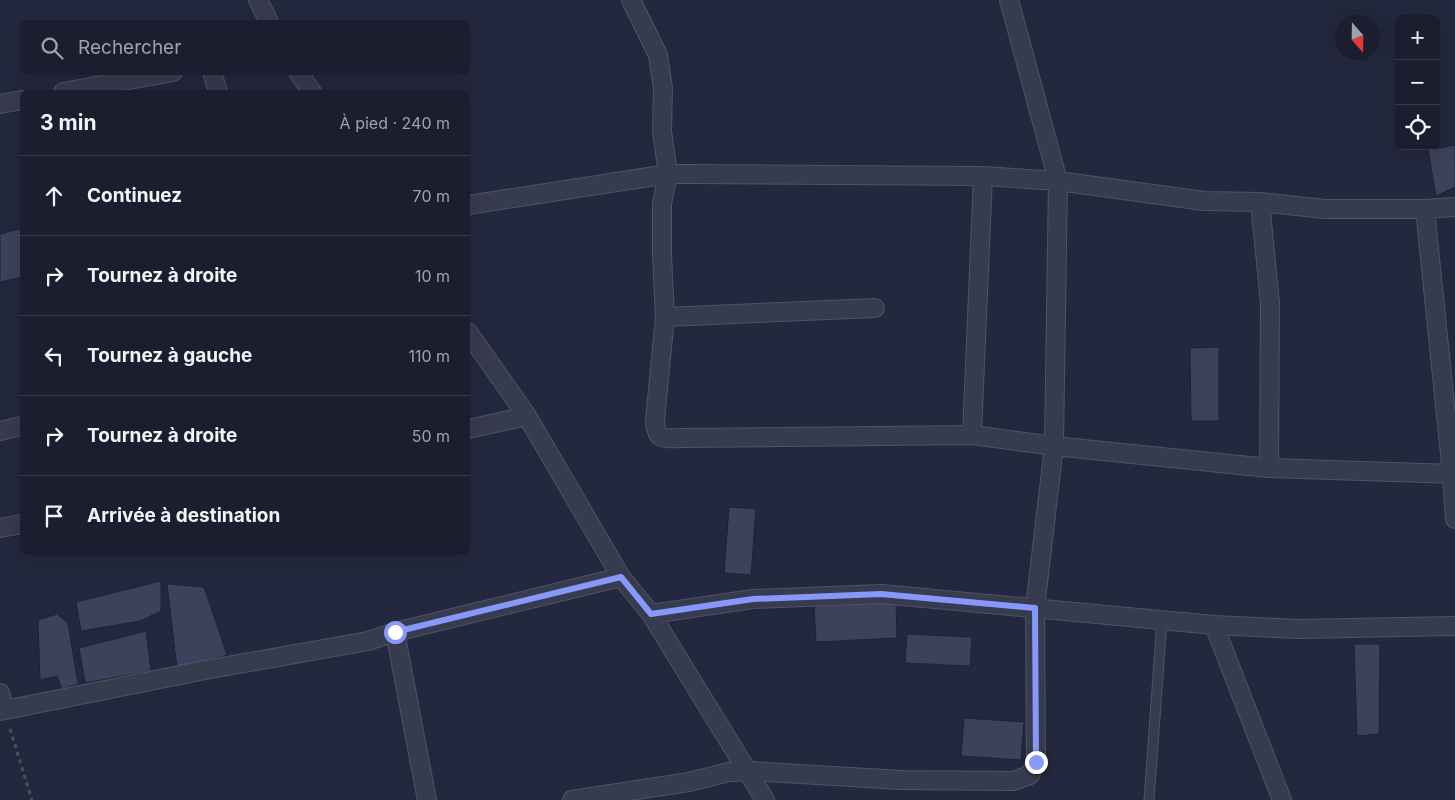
<!DOCTYPE html>
<html lang="fr">
<head>
<meta charset="utf-8">
<style>
	body { margin:0; font-family:Inter,sans-serif; background:#272b3a; color:#f1f3f6 }
	.controls { position:absolute; right:15px; top:15px; display:grid; overflow:hidden; border-radius:8px; box-shadow:0 5px 20px #0002 }
	.controls button { width:45px; height:45px; display:grid; place-items:center; padding:0; border:0; border-bottom:1px solid #383c4a; background:#1a1e2e; color:#f1f3f6; font:25px sans-serif }
	.compass { position:absolute; left:1335px; top:15px; width:45px; height:45px; border-radius:50%; background:#1a1e2e; box-shadow:0 5px 20px #0002; rotate:160deg }
	.stop { position:absolute; width:15px; height:15px; margin:-11px; border:4px solid #8699fa; border-radius:50%; background:#fff }
	.stop.end { background:#8699fa; border-color:#fff; box-shadow:0 1px 5px #0008 }
	.list { margin:0; padding:0; list-style:none }
	h2 { display:flex; justify-content:space-between; align-items:center; height:65px; margin:0; padding:0 20px; font-size:21px }
	h2 small { font-size:16px; font-weight:400; color:#9fa2aa }
	.list li { display:grid; grid-template-columns:32px 1fr auto; gap:15px; align-items:center; box-sizing:border-box; height:80px; padding:0 20px; border-top:1px solid #383c4a }
	.list b { display:block; font-size:19px; white-space:nowrap }
	.list em { font-size:16px; font-style:normal; color:#9fa2aa }
	.icon { flex:none; width:28px; height:28px; fill:none; stroke:currentColor; stroke-width:2; stroke-linecap:round; stroke-linejoin:round }
	.map { position:relative; flex:none; width:1455px; height:800px; overflow:hidden }
	.search { position:absolute; background:#1a1e2e; box-shadow:0 5px 20px #0002; left:20px; top:20px; width:450px; height:55px; display:flex; align-items:center; gap:12px; box-sizing:border-box; padding:0 18px; border-radius:8px; color:#9fa2aa; font-size:19px }
	.panel { position:absolute; background:#1a1e2e; box-shadow:0 5px 20px #0002; left:20px; top:90px; width:450px; height:465px; border-radius:8px }
	.map>svg:first-child { display:block }
	.building { fill:#3d425c; stroke:#1e2235 }
	.lines { fill:none; stroke-linecap:round; stroke-linejoin:round }
	.lane-casing { stroke:#4f5366; stroke-width:11 }
	.street-casing { stroke:#4f5366; stroke-width:20 }
	.path { stroke:#43535c; stroke-width:3; stroke-dasharray:4 4; stroke-linecap:butt }
	.lane { stroke:#373b4e; stroke-width:9 }
	.street { stroke:#373b4e; stroke-width:18 }
	.route { stroke:#8699fa; stroke-width:6 }
</style>
</head>
<body>
<div class="map">
<svg width="1455" height="800" viewBox="0 0 1455 800">
	<rect width="100%" height="100%" fill="#23283e"/>
	<!-- building -->
	<path class="building" d="M1455,145V187L1436,196L1428,150Z
		M20,229L22,241V277L0,282V234Z
		M1219,347V421H1191L1190,348Z
		M729,507L756,509L751,575L724,573Z
		M161,581V611L140,621L81,631L76,602Z
		M167,584L204,587L227,655L177,669Z
		M896,602L897,638L816,642L814,606Z
		M57,614L68,623L78,684L62,689L57,676L40,680L38,620Z
		M146,631L151,671L85,683L79,648Z
		M907,634L972,637L970,666L905,663Z
		M1354,644H1380L1379,734L1357,736Z
		M964,718L1024,722L1021,760L961,756Z"/>
	<g class="lines">
		<defs>
			<path id="lane" d="M1149,800L1162,620"/>
			<path id="street" d="M258,0L269,22
				M631,0L658,55L663,89L662,131L668,174L662,204V255L665,317L655,420C656,442 664,438 682,438L972,435L1054,446L1269,468L1455,474
				M212,72L218,92
				M298,72L312,92
				M63,92L173,72
				M0,104L22,100
				M1260,202L1270,303L1269,468
				M468,205L668,174H693L983,176L1058,181L1204,201L1260,202L1325,209H1425L1455,207
				M1425,209L1452,474L1455,519
				M665,317L875,308
				M468,332L527,416L621,577L651,614L765,800
				M468,429L527,416
				M0,431L22,426
				M972,435L983,176
				M0,528L22,524
				M651,614L753,599L881,594L1214,625L1299,629L1455,626
				M1214,625L1282,800
				M395,632L427,800
				M0,693L5,710
				M0,711L205,670L368,641L395,632L621,577
				M572,800L689,782L729,772L749,771L901,780L1013,781L1030,775L1036,762L1035,608L1054,446L1058,181L1009,0"/>
		</defs>
		<!-- lane casing -->
		<use href="#lane" class="lane-casing"/>
		<!-- street casing -->
		<use href="#street" class="street-casing"/>
		<!-- path -->
		<path class="path" d="M10,729L32,800"/>
		<!-- lane -->
		<use href="#lane" class="lane"/>
		<!-- street -->
		<use href="#street" class="street"/>
	</g>
	<g class="lines">
		<!-- route -->
		<path class="route" d="M395,632L621,577L651,614L753,599L881,594L1035,608L1036,762"/>
	</g>
</svg>
<div class="controls">
<button>+</button>
<button>−</button>
<button><svg class="icon" aria-label="locate" viewBox="0 0 24 24"><circle cx="12" cy="12" r="6"/><path d="M12 2v4M12 18v4M2 12h4M18 12h4"/></svg></button>
</div>
<svg class="compass" viewBox="-18 -18 36 36"><path d="M0-13l5 13h-10z" fill="#e53935"/><path d="M0 13l5-13h-10z" fill="#9fa2aa"/></svg>
<div class="stop" style="left:395px;top:632px"></div>
<div class="stop end" style="left:1036px;top:762px"></div>
<div class="search"><svg class="icon" aria-label="search" viewBox="0 0 24 24"><circle cx="10" cy="10" r="6"/><path d="M15 15l6 6"/></svg>Rechercher</div>
<section class="panel">
<h2>3 min<small>À pied · 240 m</small></h2>
<ul class="list">
<li><svg class="icon" aria-label="ahead" viewBox="0 0 24 24"><path d="M12 20V5M6 11l6-6 6 6"/></svg><div><b>Continuez</b></div><em>70 m</em></li>
<li><svg class="icon" aria-label="right" viewBox="0 0 24 24"><path d="M7 20v-9h11M14 6l5 5-5 5"/></svg><div><b>Tournez à droite</b></div><em>10 m</em></li>
<li><svg class="icon" aria-label="left" viewBox="0 0 24 24"><path d="M17 20v-9H6M10 6l-5 5 5 5"/></svg><div><b>Tournez à gauche</b></div><em>110 m</em></li>
<li><svg class="icon" aria-label="right" viewBox="0 0 24 24"><path d="M7 20v-9h11M14 6l5 5-5 5"/></svg><div><b>Tournez à droite</b></div><em>50 m</em></li>
<li><svg class="icon" aria-label="arrive" viewBox="0 0 24 24"><path d="M6 21V4h12l-3 4 3 4H6"/></svg><div><b>Arrivée à destination</b></div></li>
</ul>
</section>
</div>
</body>
</html>
